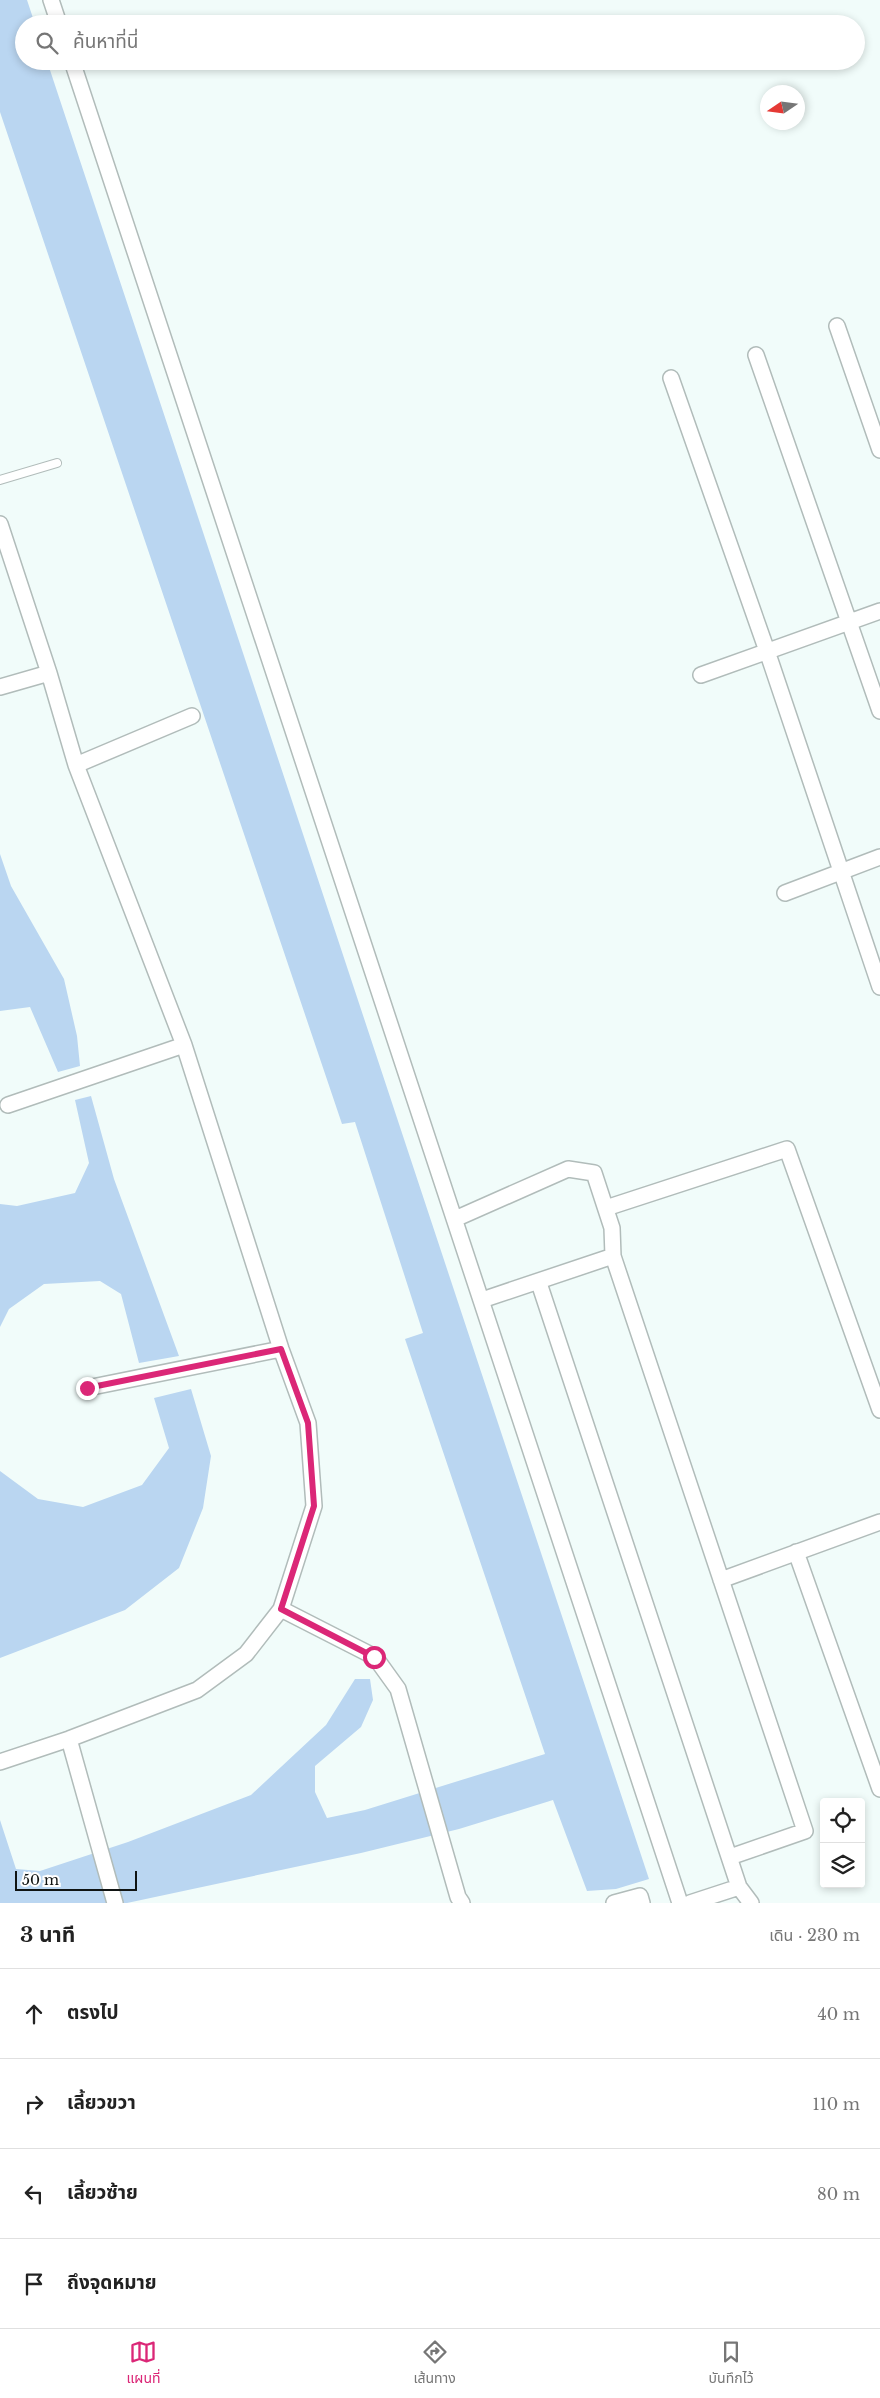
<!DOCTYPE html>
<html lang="th">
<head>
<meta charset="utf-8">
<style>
	body { margin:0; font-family:"Libre Baskerville","Noto Sans Thai",serif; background:#f2f2f2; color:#222 }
	.controls { position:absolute; right:15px; bottom:15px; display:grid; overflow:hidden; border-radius:5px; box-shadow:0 2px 8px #0003 }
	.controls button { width:45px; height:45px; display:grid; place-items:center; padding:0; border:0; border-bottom:1px solid #e0e0e0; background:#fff; color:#222; font:25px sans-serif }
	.compass { position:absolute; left:760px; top:85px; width:45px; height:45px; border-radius:50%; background:#fff; box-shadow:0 2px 8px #0003; rotate:257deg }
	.scale { position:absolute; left:15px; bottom:12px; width:122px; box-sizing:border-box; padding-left:5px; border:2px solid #101413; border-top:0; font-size:14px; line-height:18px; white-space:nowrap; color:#101413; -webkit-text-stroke:4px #fff; paint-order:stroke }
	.stop { position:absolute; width:15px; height:15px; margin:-11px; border:4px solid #db2777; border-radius:50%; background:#fff }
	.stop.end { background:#db2777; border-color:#fff; box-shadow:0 1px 5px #0008 }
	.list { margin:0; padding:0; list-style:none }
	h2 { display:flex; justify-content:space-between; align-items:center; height:65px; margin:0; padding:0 20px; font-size:21px }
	h2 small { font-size:16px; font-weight:400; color:#767676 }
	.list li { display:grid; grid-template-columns:32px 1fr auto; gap:15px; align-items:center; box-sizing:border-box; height:90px; padding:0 20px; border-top:1px solid #e0e0e0 }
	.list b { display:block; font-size:19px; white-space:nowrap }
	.list em { font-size:16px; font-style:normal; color:#767676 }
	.icon { flex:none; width:28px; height:28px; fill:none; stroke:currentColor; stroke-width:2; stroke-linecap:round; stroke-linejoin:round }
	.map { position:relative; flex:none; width:880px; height:1903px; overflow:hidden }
	.search { position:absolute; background:#fff; box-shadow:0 2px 8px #0003; left:15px; right:15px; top:15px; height:55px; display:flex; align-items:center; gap:12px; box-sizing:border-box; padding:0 18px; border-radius:28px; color:#767676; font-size:19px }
	.sheet { height:425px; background:#fff }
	nav { display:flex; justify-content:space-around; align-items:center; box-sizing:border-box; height:70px; border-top:1px solid #e0e0e0; background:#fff; font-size:14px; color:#767676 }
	nav a { display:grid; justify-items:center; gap:2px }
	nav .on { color:#db2777 }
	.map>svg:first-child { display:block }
	.water { fill:#bad6f1 }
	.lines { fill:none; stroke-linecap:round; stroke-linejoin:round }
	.lane-casing { stroke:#b1bcba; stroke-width:10 }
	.street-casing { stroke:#b1bcba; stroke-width:18 }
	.lane { stroke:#fff; stroke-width:8 }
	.street { stroke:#fff; stroke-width:15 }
	.route { stroke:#db2777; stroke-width:6 }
</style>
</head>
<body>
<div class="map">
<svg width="880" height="1903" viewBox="0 0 880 1903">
	<rect width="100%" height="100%" fill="#f1fcfa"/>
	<!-- water -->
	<path class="water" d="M0,0H27L35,24H24V61H47L649,1879L616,1889L587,1891L553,1800L459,1829L361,1853L127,1903H0V1820L16,1869L40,1871L128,1842L251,1795L326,1725L355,1679H370L373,1700L361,1727L315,1766V1792L327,1818L365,1810L545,1754L405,1339L423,1333L355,1122L342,1124L0,112Z
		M0,854L11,886L64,979L77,1036L80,1066L58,1072L30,1007L0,1011Z
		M91,1096L114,1179L179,1356L139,1363L121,1294L100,1281L44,1284L9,1309L0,1327V1204L17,1206L75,1193L89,1163L75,1100Z
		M191,1389L211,1456L203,1508L179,1568L125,1610L0,1658V1471L38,1499L83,1507L142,1485L169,1448L154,1398Z"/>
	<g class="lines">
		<defs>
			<path id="lane" d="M0,480L57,463"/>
			<path id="street" d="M51,0L59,24
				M72,61L680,1903
				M837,326L880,450
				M756,355L880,711
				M671,378L767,651L880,987
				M0,524L49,673L76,765L184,1045L281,1349L308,1423L314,1506L281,1609L246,1654L197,1690L69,1739L0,1762
				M701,675L880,611
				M0,687L49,673
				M76,765L192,716
				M785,893L880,857
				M8,1105L184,1045
				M606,1208L787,1149L880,1410
				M455,1219L568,1169L594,1173L612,1228L613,1256L482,1300
				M613,1256L805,1831L730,1857
				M539,1283L739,1887
				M87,1388L281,1349
				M796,1552L880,1789
				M721,1580L880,1522
				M281,1609L375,1657L398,1689L458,1897L462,1903
				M69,1739L115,1903
				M614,1903L640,1896L642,1903
				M690,1903L739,1887L751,1903"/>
		</defs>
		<!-- lane casing -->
		<use href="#lane" class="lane-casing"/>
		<!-- street casing -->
		<use href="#street" class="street-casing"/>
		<!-- lane -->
		<use href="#lane" class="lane"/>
		<!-- street -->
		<use href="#street" class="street"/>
	</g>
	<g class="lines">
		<!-- route -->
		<path class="route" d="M87,1388L281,1349L308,1423L314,1506L281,1609L374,1657"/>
	</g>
</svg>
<div class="controls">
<button><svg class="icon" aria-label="locate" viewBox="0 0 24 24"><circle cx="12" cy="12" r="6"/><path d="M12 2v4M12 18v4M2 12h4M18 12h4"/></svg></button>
<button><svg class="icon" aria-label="layers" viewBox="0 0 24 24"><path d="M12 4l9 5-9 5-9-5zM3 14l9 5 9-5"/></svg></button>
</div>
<svg class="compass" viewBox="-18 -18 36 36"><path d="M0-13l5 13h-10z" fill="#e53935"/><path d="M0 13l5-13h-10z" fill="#767676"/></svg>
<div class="scale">50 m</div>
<div class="stop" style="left:374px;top:1657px"></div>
<div class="stop end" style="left:87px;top:1388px"></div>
<div class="search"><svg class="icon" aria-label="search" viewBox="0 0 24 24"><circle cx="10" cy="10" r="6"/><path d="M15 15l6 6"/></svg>ค้นหาที่นี่</div>
</div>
<section class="sheet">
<h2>3 นาที<small>เดิน · 230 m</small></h2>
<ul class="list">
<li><svg class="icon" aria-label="ahead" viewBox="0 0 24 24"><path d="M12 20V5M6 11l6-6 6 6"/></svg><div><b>ตรงไป</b></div><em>40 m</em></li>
<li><svg class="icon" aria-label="right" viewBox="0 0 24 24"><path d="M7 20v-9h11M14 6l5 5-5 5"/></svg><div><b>เลี้ยวขวา</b></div><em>110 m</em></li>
<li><svg class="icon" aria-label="left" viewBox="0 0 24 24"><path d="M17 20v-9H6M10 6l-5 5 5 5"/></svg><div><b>เลี้ยวซ้าย</b></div><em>80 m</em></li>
<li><svg class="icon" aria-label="arrive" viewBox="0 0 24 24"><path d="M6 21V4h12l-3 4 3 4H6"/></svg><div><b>ถึงจุดหมาย</b></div></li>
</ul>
</section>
<nav>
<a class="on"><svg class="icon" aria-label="map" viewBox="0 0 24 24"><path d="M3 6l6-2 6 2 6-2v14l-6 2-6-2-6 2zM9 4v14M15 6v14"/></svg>แผนที่</a>
<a><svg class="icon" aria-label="directions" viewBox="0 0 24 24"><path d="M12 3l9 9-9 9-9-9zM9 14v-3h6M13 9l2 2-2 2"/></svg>เส้นทาง</a>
<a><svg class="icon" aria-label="saved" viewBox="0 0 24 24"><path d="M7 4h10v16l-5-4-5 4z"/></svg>บันทึกไว้</a>
</nav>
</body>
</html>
